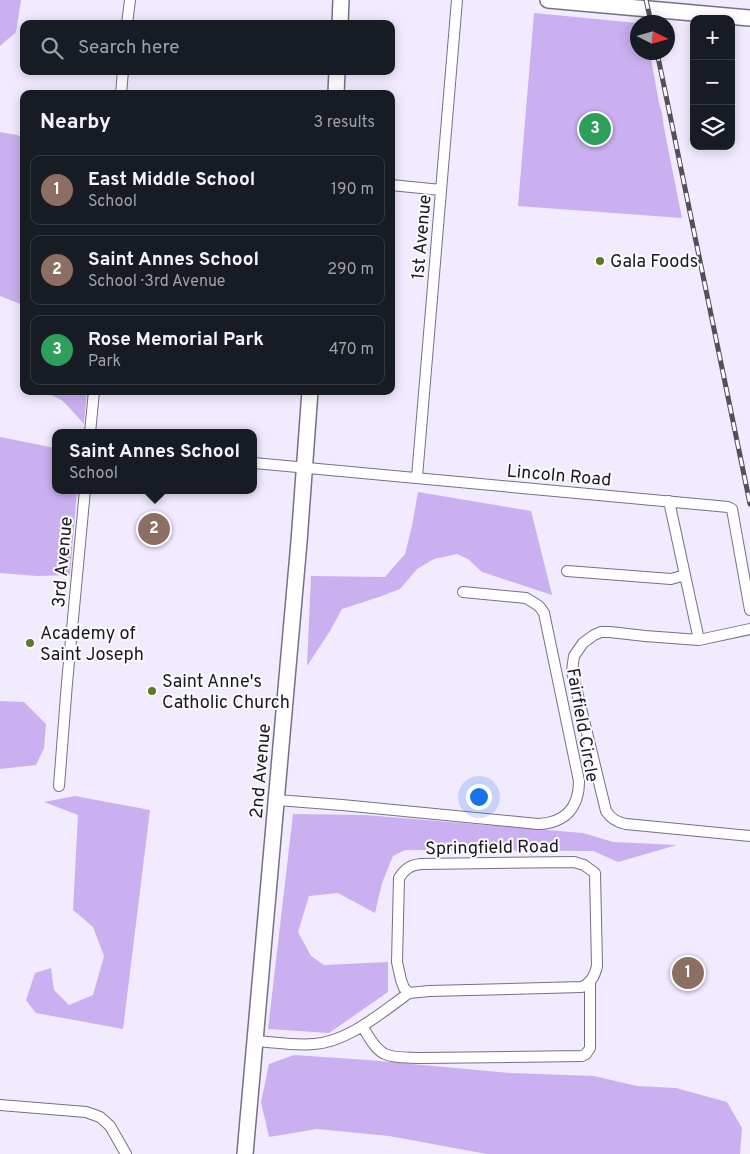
<!DOCTYPE html>
<html lang="en">
<head>
<meta charset="utf-8">
<style>
	body { margin:0; font-family:Overpass,sans-serif; background:#242831; color:#f1f3f6 }
	.controls { position:absolute; right:15px; top:15px; display:grid; overflow:hidden; border-radius:10px; box-shadow:0 2px 12px #0003 }
	.controls button { width:45px; height:45px; display:grid; place-items:center; padding:0; border:0; border-bottom:1px solid #363941; background:#171b24; color:#f1f3f6; font:25px sans-serif }
	.compass { position:absolute; left:630px; top:15px; width:45px; height:45px; border-radius:50%; background:#171b24; box-shadow:0 2px 12px #0003; rotate:95deg }
	.you { position:absolute; left:478px; top:796px; width:18px; height:18px; margin:-12px; border:4px solid #fff; border-radius:50%; background:#1a73e8; box-shadow:0 0 0 8px #1a73e833 }
	.badge { display:grid; place-items:center; width:32px; height:32px; border-radius:50%; background:#1a73e8; color:#fff; font-size:16px; font-weight:700 }
	.pin { position:absolute; translate:-50% -50%; border:2px solid #fff; box-shadow:0 1px 5px #0006 }
	.popup { position:absolute; left:52px; top:429px; width:205px; height:65px; box-sizing:border-box; display:grid; place-content:center; border-radius:10px; background:#171b24; filter:drop-shadow(0 1px 4px #0005); font-size:16px; white-space:nowrap; color:#9ea1a6 }
	.popup b { font-size:19px; color:#f1f3f6 }
	.popup::after { content:''; position:absolute; left:50%; top:100%; margin-left:-10px; border:10px solid transparent; border-top-color:#171b24 }
	.list { margin:0; padding:0; list-style:none }
	h2 { display:flex; justify-content:space-between; align-items:center; height:65px; margin:0; padding:0 20px; font-size:21px }
	h2 small { font-size:16px; font-weight:400; color:#9ea1a6 }
	.list li { display:grid; grid-template-columns:32px 1fr auto; gap:15px; align-items:center; box-sizing:border-box; height:70px; margin:0 10px 10px; padding:0 10px; border:1px solid #363941; border-radius:10px }
	.list b { display:block; font-size:19px; white-space:nowrap }
	.list p { margin:0; font-size:16px; white-space:nowrap; color:#9ea1a6 }
	.list em { font-size:16px; font-style:normal; color:#9ea1a6 }
	.icon { flex:none; width:28px; height:28px; fill:none; stroke:currentColor; stroke-width:2; stroke-linecap:round; stroke-linejoin:round }
	.map { position:relative; flex:none; width:750px; height:1154px; overflow:hidden }
	.search { position:absolute; background:#171b24; box-shadow:0 2px 12px #0003; left:20px; top:20px; width:375px; height:55px; display:flex; align-items:center; gap:12px; box-sizing:border-box; padding:0 18px; border-radius:10px; color:#9ea1a6; font-size:19px }
	.panel { position:absolute; background:#171b24; box-shadow:0 2px 12px #0003; left:20px; top:90px; width:375px; height:305px; border-radius:10px }
	.map>svg:first-child { display:block }
	.green { fill:#cbb0f1 }
	.lines { fill:none; stroke-linecap:round; stroke-linejoin:round }
	.street-casing { stroke:#777082; stroke-width:12 }
	.secondary-casing { stroke:#777082; stroke-width:18 }
	.street { stroke:#fff; stroke-width:10 }
	.secondary { stroke:#fff; stroke-width:15 }
	.rail-casing { stroke:#54505b; stroke-width:5 }
	.rail { stroke:#fcfbff; stroke-width:3; stroke-dasharray:9; stroke-linecap:butt }
	.poi-dot { fill:#617728; stroke:#fcfbff; stroke-width:2 }
	.labels { text-anchor:middle; stroke-width:4; stroke-linejoin:round; paint-order:stroke }
	.street-label { font-size:18px; fill:#1a181f; stroke:#fcfbff }
	.poi-label { font-size:18px; fill:#1a181f; stroke:#fcfbff; text-anchor:start }
</style>
</head>
<body>
<div class="map">
<svg width="750" height="1154" viewBox="0 0 750 1154">
	<rect width="100%" height="100%" fill="#f2eaff"/>
	<!-- green -->
	<path class="green" d="M0,0H21L16,32L0,46Z
		M534,13L637,23L638,52L650,53L659,103L662,113L664,128L682,218L518,206Z
		M0,132L17,135L24,138V310L23,305L0,296Z
		M38,391H87L84,424C77,417 71,409 64,402C57,396 47,394 38,391Z
		M0,437L55,448V490H77L70,575L37,576L0,573Z
		M418,492L531,511L552,595L482,572L468,559L457,554L434,559L417,569L400,589L379,597L342,609L330,631L307,666L311,576L385,577L405,554L412,526Z
		M0,701L24,702L46,724L44,748L36,765L0,769Z
		M75,796L150,810L123,1029L36,1013L26,1000L35,973L51,968L54,990L69,1005L93,995L104,956L93,927L73,910L78,815L44,802Z
		M293,814L365,815L583,833L613,842L677,845L618,862L593,851L405,850L393,856L382,883L375,913L338,893L309,896L298,932L311,956L324,965L388,962V992L329,1033L268,1029Z
		M294,1055L368,1060L511,1073L594,1076L637,1086L676,1088L727,1102L742,1128L740,1154H487L389,1136L317,1129L269,1137L261,1102L269,1064Z"/>
	<g class="lines">
		<defs>
			<path id="street" d="M127,24L130,0
				M121,94L123,71
				M391,185L441,190
				M90,433L94,391
				M253,463L728,507L732,509L750,610
				M417,477L457,0
				M669,501L699,640
				M567,571L671,579L685,575
				M750,629L699,640L645,636L610,632H601L594,635L583,643L574,656L572,671L606,811C611,819 617,822 626,824L750,836
				M59,786L67,683L85,490
				M277,800L342,805L538,824C565,823 579,808 579,781L544,613L539,606L526,598L463,592
				M362,1026C368,1035 375,1050 385,1054C395,1059 410,1057 422,1058L582,1056L586,1054L590,1048V982
				M255,1041C273,1042 296,1046 314,1044C348,1042 382,1012 409,993L404,988L401,980L397,962L399,878C405,869 410,865 421,864L574,862L584,865L595,873L597,966C595,976 591,983 582,987L429,991L409,993
				M0,1105L86,1112L100,1117L110,1126L126,1154"/>
			<path id="secondary" d="M548,0L750,18
				M340,24L341,0
				M336,94L337,71
				M245,1154L299,542L310,391"/>
		</defs>
		<!-- street casing -->
		<use href="#street" class="street-casing"/>
		<!-- secondary casing -->
		<use href="#secondary" class="secondary-casing"/>
		<!-- street -->
		<use href="#street" class="street"/>
		<!-- secondary -->
		<use href="#secondary" class="secondary"/>
		<defs>
			<path id="rail" d="M646,0L651,22
				M657,52L750,504"/>
		</defs>
		<!-- rail casing -->
		<use href="#rail" class="rail-casing"/>
		<!-- rail -->
		<use href="#rail" class="rail"/>
	</g>
	<!-- markers -->
	<g class="poi-dot">
		<circle cx="600" cy="261" r="5"/>
		<circle cx="30" cy="643" r="5"/>
		<circle cx="152" cy="691" r="5"/>
	</g>
	<g class="labels">
		<!-- street labels -->
		<g class="street-label">
			<text transform="translate(421 237) rotate(-85)" y="6">1st Avenue</text>
			<text transform="translate(559 475) rotate(5)" y="6">Lincoln Road</text>
			<text transform="translate(62 562) rotate(-85)" y="6">3rd Avenue</text>
			<text transform="translate(583 725) rotate(80)" y="6">Fairfield Circle</text>
			<text transform="translate(260 771) rotate(-85)" y="6">2nd Avenue</text>
			<text transform="translate(492 847) rotate(-1)" y="6">Springfield Road</text>
		</g>
		<!-- poi labels -->
		<g class="poi-label">
			<text x="610" y="267">Gala Foods</text>
			<text x="40" y="639">Academy of<tspan x="40" dy="21">Saint Joseph</tspan></text>
			<text x="162" y="687">Saint Anne's<tspan x="162" dy="21">Catholic Church</tspan></text>
		</g>
	</g>
</svg>
<div class="controls">
<button>+</button>
<button>−</button>
<button><svg class="icon" aria-label="layers" viewBox="0 0 24 24"><path d="M12 4l9 5-9 5-9-5zM3 14l9 5 9-5"/></svg></button>
</div>
<svg class="compass" viewBox="-18 -18 36 36"><path d="M0-13l5 13h-10z" fill="#e53935"/><path d="M0 13l5-13h-10z" fill="#9ea1a6"/></svg>
<div class="you"></div>
<div class="pin badge" style="left:688px;top:973px;background:#8d6e63">1</div>
<div class="pin badge" style="left:154px;top:529px;background:#8d6e63">2</div>
<div class="popup"><b>Saint Annes School</b>School</div>
<div class="pin badge" style="left:595px;top:129px;background:#2e9e5b">3</div>
<div class="search"><svg class="icon" aria-label="search" viewBox="0 0 24 24"><circle cx="10" cy="10" r="6"/><path d="M15 15l6 6"/></svg>Search here</div>
<section class="panel">
<h2>Nearby<small>3 results</small></h2>
<ul class="list">
<li><span class="badge" style="background:#8d6e63">1</span><div><b>East Middle School</b><p>School</p></div><em>190 m</em></li>
<li><span class="badge" style="background:#8d6e63">2</span><div><b>Saint Annes School</b><p>School · 3rd Avenue</p></div><em>290 m</em></li>
<li><span class="badge" style="background:#2e9e5b">3</span><div><b>Rose Memorial Park</b><p>Park</p></div><em>470 m</em></li>
</ul>
</section>
</div>
</body>
</html>
